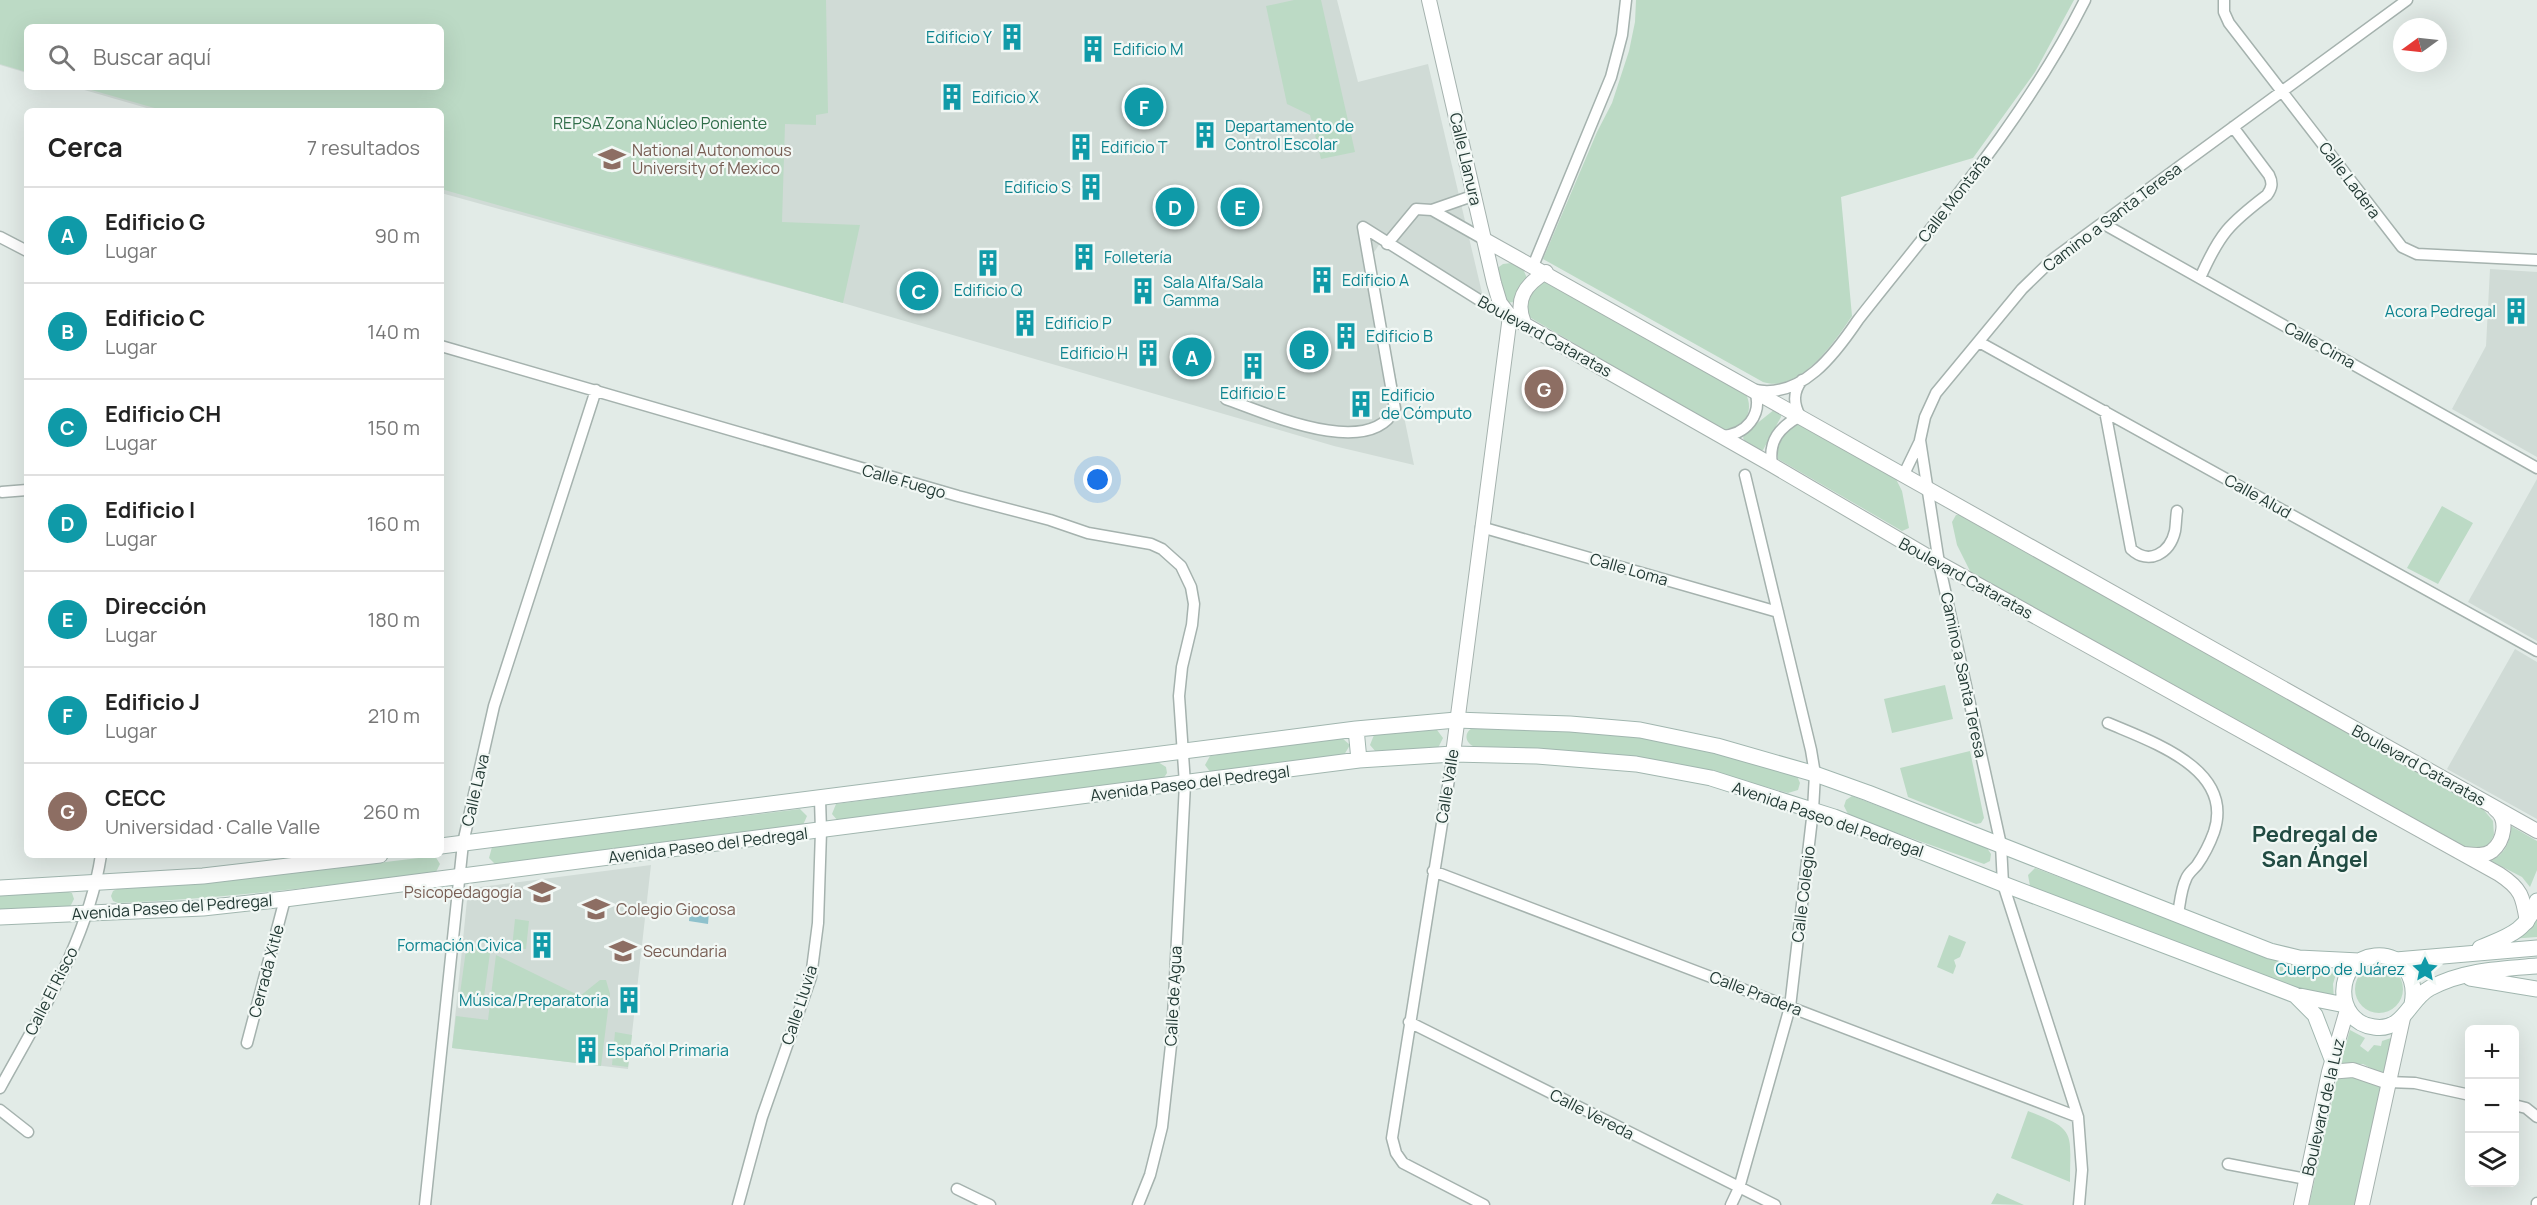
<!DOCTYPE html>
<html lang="es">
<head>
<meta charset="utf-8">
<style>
	body { margin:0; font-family:Manrope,sans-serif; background:#f6f6f6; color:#222 }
	.controls { position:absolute; right:18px; bottom:18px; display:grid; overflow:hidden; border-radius:9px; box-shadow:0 6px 24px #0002 }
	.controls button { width:54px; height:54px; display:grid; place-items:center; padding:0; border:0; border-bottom:2px solid #e0e0e0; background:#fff; color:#222; font:30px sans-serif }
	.compass { position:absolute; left:2393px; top:18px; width:54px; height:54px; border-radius:50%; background:#fff; box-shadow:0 6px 24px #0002; rotate:255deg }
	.you { position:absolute; left:1098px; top:480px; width:21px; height:21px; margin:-15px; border:4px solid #fff; border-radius:50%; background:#1a73e8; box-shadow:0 0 0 9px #1a73e833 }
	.badge { display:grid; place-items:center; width:39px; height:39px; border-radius:50%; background:#db2777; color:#fff; font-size:20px; font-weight:700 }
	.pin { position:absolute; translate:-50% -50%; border:3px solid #fff; box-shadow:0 2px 6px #0006 }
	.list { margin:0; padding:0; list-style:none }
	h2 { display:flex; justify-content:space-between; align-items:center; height:78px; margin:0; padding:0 24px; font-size:26px }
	h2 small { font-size:20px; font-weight:400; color:#767676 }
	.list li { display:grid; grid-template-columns:39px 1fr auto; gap:18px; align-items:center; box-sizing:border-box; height:96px; padding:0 24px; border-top:2px solid #e0e0e0 }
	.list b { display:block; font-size:22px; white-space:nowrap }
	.list p { margin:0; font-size:20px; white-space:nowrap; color:#767676 }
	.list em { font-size:20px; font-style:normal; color:#767676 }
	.icon { flex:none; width:33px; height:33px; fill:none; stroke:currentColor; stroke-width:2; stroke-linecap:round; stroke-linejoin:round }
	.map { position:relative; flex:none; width:2537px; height:1205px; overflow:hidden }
	.search { position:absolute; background:#fff; box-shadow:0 6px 24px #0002; left:24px; top:24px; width:420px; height:66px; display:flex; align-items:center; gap:15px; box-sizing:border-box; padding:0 21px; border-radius:9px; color:#767676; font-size:22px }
	.panel { position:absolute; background:#fff; box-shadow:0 6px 24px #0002; left:24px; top:108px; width:420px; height:750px; border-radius:9px }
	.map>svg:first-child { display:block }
	.built { fill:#d0dbd6 }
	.green { fill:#bcdac5 }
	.water { fill:#8ec1cc }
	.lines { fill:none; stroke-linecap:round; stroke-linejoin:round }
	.minor-casing { stroke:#a5b2ae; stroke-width:13 }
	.tertiary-casing { stroke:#a5b2ae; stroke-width:16 }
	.secondary-casing { stroke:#a1b6af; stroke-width:17 }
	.minor { stroke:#fff; stroke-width:10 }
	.tertiary { stroke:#fff; stroke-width:14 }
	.secondary { stroke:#fff; stroke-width:15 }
	.labels { text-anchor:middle; stroke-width:4.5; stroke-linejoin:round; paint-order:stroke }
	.culture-label { font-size:16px; fill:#0d838f; stroke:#f2f8f5; text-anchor:start }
	.park-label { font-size:16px; fill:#316e4a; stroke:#f2f8f5 }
	.education-label { font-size:16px; fill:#785e54; stroke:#f2f8f5; text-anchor:start }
	.street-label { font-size:16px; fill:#233a35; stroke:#f2f8f5 }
	.district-label { font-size:22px; font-weight:bold; fill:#214b42; stroke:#f2f8f5 }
</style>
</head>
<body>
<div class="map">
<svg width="2537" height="1205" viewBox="0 0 2537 1205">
	<rect width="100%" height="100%" fill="#e2ebe7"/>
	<!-- built -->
	<path class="built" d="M0,0H1337L1358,82L1428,64L1483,297L1384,237L1371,257L1414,465L1334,446L843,303L441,193V111H157L74,87H441V27H27V73L0,65Z
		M2490,269L2537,272V457L2452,409L2486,346Z
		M2537,479V641L2468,602Z
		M2515,649L2537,662V819L2447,769Z
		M651,865L628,1069L452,1048L467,900L472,890L480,887Z"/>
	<!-- green -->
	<path class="green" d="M0,0H826L828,113L816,115V125L785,124L782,222L860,225L843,303L441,189V111H165L81,87H441V27H27V72L0,64Z
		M1294,0H1321L1355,152L1321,159L1310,115L1287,104L1266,6Z
		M1636,0H2074L2035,72L1973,158L1841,197L1852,316C1835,341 1800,394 1763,382L1543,259L1597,132L1612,103L1629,51L1635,22Z
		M1511,263L1522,267L1527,278L1514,302L1506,303L1496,269L1503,264Z
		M1542,278L1746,394C1755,413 1743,431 1721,429L1524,314L1526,300Z
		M1775,409L1781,412V417L1763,450H1759L1746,443L1743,438L1745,433Z
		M1797,422L1895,477L1902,491L1909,528L1902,531L1778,459L1776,445L1792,424Z
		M2442,506L2473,523L2438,584L2407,568Z
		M1956,515H1962L2483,809L2493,821L2494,835L2489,844L2480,850L2466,849L1972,575L1957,545L1952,522Z
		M1945,685L1953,719L1892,733L1884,699Z
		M1472,728C1545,731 1620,729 1691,746C1726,754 1762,766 1797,776L1800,783L1798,790L1788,793L1713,772L1604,754L1473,746C1465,742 1464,733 1472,728Z
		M1437,730L1443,738L1438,748L1376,752L1370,745L1374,735Z
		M1342,738L1350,745L1344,755L1211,773L1205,765L1210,756Z
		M1970,751L1984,818L1981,823L1976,824L1908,797L1900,768Z
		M1158,762L1166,767L1167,773L1163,779L838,821L832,814L836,804Z
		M1852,796L1987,848L1991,854L1990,861L1984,864L1849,816L1844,806L1846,800Z
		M800,809L807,816L803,825L497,866L489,858L492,847Z
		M2511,826L2537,841V870L2530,887L2522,877L2491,861C2506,853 2510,842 2511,826Z
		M435,856L440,864L436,872C330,885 225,899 118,903L113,901L111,896L113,891L117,889C224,883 329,869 435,856Z
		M2035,868L2269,956L2338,967L2333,984L2334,1000L2303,992L2030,886L2028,875Z
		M65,891L72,893L74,899L70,907L0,911V894Z
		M2537,916V937L2510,939Z
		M515,919L529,921L526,949L512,948Z
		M1949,935L1966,942L1960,957L1954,960L1956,966L1953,974L1937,967Z
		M474,946L483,948L490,953L483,1004L471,1007L459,1001L466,950Z
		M496,955L580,996L600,980H606L610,994L601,1066L452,1048L456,1016L488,1020Z
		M2433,962L2435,971L2419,982L2418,975L2410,963Z
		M2355 989a24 24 0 1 1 48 0a24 24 0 1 1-48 0Z
		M2350,1030L2365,1038L2360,1046L2368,1052L2374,1045L2381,1046L2382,1041L2394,1037L2386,1076L2363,1064L2340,1065Z
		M615,1032L632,1035L628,1067L612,1065Z
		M2353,1077L2375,1084L2382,1088L2357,1205H2309L2337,1079Z
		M2028,1111C2077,1130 2070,1132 2070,1182L2011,1158Z
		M1997,1193L2024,1205L1991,1204Z"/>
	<!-- water -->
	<path class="water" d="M690,910L709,912L708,924L689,921Z"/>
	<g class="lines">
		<defs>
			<path id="minor" d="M2224,0V12L2229,23L2402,247L2417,254L2537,260
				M1432,210L1485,240
				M2102,223L2537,468
				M1363,227L1484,303L1509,315
				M0,237L27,251
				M1387,244L1416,209L1432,210L1475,195
				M1533,266L1611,77L1622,35L1626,0
				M2200,278C2220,233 2229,224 2267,195C2272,188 2273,183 2269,175L2233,127
				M1979,342L2537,651
				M441,346L958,496L1050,520L1088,533L1151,544L1162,549L1181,566L1191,587L1194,604L1192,625L1182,667L1179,696L1185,784L1172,1036L1162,1127L1150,1175L1138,1205
				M1226,399C1266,413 1369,460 1395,409L1363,227
				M2105,411L2131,549C2149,566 2170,553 2175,531C2176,525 2176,517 2177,511
				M1721,436C1746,435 1763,415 1755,390C1802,399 1835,354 1858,320C1939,217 2026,118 2085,0
				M1772,465C1768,440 1780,427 1800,416C1793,403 1793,392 1802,380
				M1904,474L1919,443
				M2,492L27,490
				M1481,527L1778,612
				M2108,723C2152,742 2235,769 2214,832C2210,843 2204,855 2197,865C2193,870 2188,873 2186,879C2181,889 2180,903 2178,914
				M1453,754L1392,1138L1396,1153L1403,1163L1484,1205
				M1433,871L2078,1117
				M1409,1022L1775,1205
				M247,1043L285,899
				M2388,1082L2415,1083L2470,1095
				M0,1088C41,1013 88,940 101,855
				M2514,1105L2526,1108L2537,1117
				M0,1110L28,1132
				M2228,1164L2306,1179
				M957,1189L990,1205
				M425,1205L463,843L494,706L596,390
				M738,1205L762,1117L811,977L818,923L821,831L820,799
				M1731,1205L1739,1188L1790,1007L1813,810L1815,774L1811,750L1745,475
				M2079,1205L2082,1170L2078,1117L2003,884L2001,845L1939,563L1920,440L1925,417L1936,393L2022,289L2053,259L2407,0
				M2537,1205V1203"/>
			<path id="tertiary" d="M1429,0L1494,283L1500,303L1510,316L1772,465L1939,563L2499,874C2522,889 2523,897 2527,922
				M1485,240L2537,831
				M1524,323C1514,299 1526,284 1546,272
				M1453,754L1510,316
				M2464,854C2473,855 2484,857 2492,851C2504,841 2509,819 2495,809
				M2329,1072L2353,1070L2388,1082
				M2301,1205L2329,1072L2347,1010
				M2362,1205L2403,1018"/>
			<path id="secondary" d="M1356,729L1359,760
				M441,846L1356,729L1456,720L1570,724L1640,730L1717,746L1815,774L1868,793L2270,951L2299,958L2359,961
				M0,888L203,876L380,855
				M0,917L203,908L285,899L1359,760L1453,754L1537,756L1636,764L1711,778L1834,817L2003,884L2295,995L2345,1005
				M2480,948C2508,936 2526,932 2537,901
				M2396,960L2537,948
				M2470,978L2537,989
				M2295,995L2315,1015L2332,1059
				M2412,1004C2417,980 2404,953 2375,956C2334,960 2333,1022 2374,1027C2404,1032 2409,999 2430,988C2464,970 2500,969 2537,966"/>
		</defs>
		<!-- minor casing -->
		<use href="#minor" class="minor-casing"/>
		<!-- tertiary casing -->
		<use href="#tertiary" class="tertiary-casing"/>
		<!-- secondary casing -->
		<use href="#secondary" class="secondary-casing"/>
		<!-- minor -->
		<use href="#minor" class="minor"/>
		<!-- tertiary -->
		<use href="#tertiary" class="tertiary"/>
		<!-- secondary -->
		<use href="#secondary" class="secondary"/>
	</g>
	<!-- icons -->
	<defs>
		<symbol id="building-bare" viewBox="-9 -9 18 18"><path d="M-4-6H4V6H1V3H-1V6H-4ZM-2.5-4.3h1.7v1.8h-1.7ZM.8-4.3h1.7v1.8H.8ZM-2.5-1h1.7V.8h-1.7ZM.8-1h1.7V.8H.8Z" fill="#0f9aa8" stroke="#f2f8f5" stroke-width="2.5" paint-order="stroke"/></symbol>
		<symbol id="university-bare" viewBox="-9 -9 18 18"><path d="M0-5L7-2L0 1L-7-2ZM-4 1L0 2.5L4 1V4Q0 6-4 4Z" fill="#8d6e63" stroke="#f2f8f5" stroke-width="2.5" paint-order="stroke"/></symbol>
		<symbol id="school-bare" viewBox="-9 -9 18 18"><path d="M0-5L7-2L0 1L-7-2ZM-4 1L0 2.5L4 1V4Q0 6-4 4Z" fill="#8d6e63" stroke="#f2f8f5" stroke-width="2.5" paint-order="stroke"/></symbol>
		<symbol id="sight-bare" viewBox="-9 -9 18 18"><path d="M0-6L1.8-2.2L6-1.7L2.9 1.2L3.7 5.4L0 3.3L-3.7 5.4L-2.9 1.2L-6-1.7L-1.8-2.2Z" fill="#0f9aa8" stroke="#f2f8f5" stroke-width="2.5" paint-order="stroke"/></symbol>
	</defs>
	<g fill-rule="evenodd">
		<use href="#building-bare" x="993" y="18" width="38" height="38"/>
		<use href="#building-bare" x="1074" y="30" width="38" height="38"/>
		<use href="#building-bare" x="933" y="78" width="38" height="38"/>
		<use href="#building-bare" x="1186" y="116" width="38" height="38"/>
		<use href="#building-bare" x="1062" y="128" width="38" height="38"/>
		<use href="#university-bare" x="593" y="140" width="38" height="38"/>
		<use href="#building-bare" x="1072" y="168" width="38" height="38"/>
		<use href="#building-bare" x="1065" y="238" width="38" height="38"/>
		<use href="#building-bare" x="969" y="244" width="38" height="38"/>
		<use href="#building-bare" x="1303" y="261" width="38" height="38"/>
		<use href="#building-bare" x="1124" y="272" width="38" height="38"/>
		<use href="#building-bare" x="2497" y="292" width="38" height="38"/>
		<use href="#building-bare" x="1006" y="304" width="38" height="38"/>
		<use href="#building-bare" x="1327" y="317" width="38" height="38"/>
		<use href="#building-bare" x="1129" y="334" width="38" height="38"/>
		<use href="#building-bare" x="1234" y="347" width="38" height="38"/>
		<use href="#building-bare" x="1342" y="385" width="38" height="38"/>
		<use href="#school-bare" x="523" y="873" width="38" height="38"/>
		<use href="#school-bare" x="577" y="890" width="38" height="38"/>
		<use href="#building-bare" x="523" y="926" width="38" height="38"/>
		<use href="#school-bare" x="604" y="932" width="38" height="38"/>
		<use href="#sight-bare" x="2406" y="950" width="38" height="38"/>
		<use href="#building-bare" x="610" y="981" width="38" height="38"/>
		<use href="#building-bare" x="568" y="1031" width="38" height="38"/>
	</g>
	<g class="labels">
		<!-- culture labels -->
		<g class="culture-label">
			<text x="992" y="43" text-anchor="end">Edificio Y</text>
			<text x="1113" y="55">Edificio M</text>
			<text x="972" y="103">Edificio X</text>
			<text x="1225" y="132">Departamento de<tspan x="1225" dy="18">Control Escolar</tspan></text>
			<text x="1101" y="153">Edificio T</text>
			<text x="1071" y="193" text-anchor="end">Edificio S</text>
			<text x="1104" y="263">Folletería</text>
			<text x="1342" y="286">Edificio A</text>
			<text x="1163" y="288">Sala Alfa/Sala<tspan x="1163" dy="18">Gamma</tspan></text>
			<text x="988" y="296" text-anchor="middle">Edificio Q</text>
			<text x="2496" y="317" text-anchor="end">Acora Pedregal</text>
			<text x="1045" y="329">Edificio P</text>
			<text x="1366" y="342">Edificio B</text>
			<text x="1128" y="359" text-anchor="end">Edificio H</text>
			<text x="1253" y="399" text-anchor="middle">Edificio E</text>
			<text x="1381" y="401">Edificio<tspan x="1381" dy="18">de Cómputo</tspan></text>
			<text x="522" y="951" text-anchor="end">Formación Civica</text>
			<text x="2405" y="975" text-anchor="end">Cuerpo de Juárez</text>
			<text x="609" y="1006" text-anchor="end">Música/Preparatoria</text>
			<text x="607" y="1056">Español Primaria</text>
		</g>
		<!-- park labels -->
		<g class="park-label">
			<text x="660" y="129">REPSA Zona Núcleo Poniente</text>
		</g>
		<!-- education labels -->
		<g class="education-label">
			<text x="632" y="156">National Autonomous<tspan x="632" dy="18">University of Mexico</tspan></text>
			<text x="522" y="898" text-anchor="end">Psicopedagogía</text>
			<text x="616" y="915">Colegio Giocosa</text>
			<text x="643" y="957">Secundaria</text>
		</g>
		<!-- street labels -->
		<g class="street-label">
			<text transform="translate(1466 159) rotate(77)" y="6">Calle Llanura</text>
			<text transform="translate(2350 180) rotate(53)" y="6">Calle Ladera</text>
			<text transform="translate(1954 198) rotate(-52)" y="6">Calle Montaña</text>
			<text transform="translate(2112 217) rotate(-37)" y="6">Camino a Santa Teresa</text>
			<text transform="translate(1545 336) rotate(29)" y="6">Boulevard Cataratas</text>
			<text transform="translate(2320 345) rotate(29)" y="6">Calle Cima</text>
			<text transform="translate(904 481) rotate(16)" y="6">Calle Fuego</text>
			<text transform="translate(2258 496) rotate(29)" y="6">Calle Alud</text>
			<text transform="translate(1629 569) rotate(16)" y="6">Calle Loma</text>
			<text transform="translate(1966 578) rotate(29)" y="6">Boulevard Cataratas</text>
			<text transform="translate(1964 675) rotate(78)" y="6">Camino a Santa Teresa</text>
			<text transform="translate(2419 765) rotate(29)" y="6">Boulevard Cataratas</text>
			<text transform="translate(1190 783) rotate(-7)" y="6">Avenida Paseo del Pedregal</text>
			<text transform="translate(1447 786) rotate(-81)" y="6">Calle Valle</text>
			<text transform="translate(475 790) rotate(-77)" y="6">Calle Lava</text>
			<text transform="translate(1828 819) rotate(19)" y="6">Avenida Paseo del Pedregal</text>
			<text transform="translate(708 845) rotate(-7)" y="6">Avenida Paseo del Pedregal</text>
			<text transform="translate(1803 894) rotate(-83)" y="6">Calle Colegio</text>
			<text transform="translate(172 907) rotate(-4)" y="6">Avenida Paseo del Pedregal</text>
			<text transform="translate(266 971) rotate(-75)" y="6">Cerrada Xitle</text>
			<text transform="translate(51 991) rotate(-63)" y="6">Calle El Risco</text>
			<text transform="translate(1756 993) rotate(21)" y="6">Calle Pradera</text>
			<text transform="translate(1173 996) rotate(-87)" y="6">Calle de Agua</text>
			<text transform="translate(799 1005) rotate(-72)" y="6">Calle Lluvia</text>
			<text transform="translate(2323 1107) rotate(-77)" y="6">Boulevard de la Luz</text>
			<text transform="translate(1592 1114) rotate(27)" y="6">Calle Vereda</text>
		</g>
		<!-- district labels -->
		<g class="district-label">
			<text x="2315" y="842">Pedregal de<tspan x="2315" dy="25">San Ángel</tspan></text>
		</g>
	</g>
</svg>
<div class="controls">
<button>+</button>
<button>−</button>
<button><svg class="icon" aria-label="layers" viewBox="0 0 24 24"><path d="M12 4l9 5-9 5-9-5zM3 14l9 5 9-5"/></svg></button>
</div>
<svg class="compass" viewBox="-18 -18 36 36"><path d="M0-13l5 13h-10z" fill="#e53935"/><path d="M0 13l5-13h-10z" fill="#767676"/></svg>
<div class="you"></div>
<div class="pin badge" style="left:1192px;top:357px;background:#0f9aa8">A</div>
<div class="pin badge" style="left:1309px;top:350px;background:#0f9aa8">B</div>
<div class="pin badge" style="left:919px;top:291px;background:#0f9aa8">C</div>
<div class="pin badge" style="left:1175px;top:207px;background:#0f9aa8">D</div>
<div class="pin badge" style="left:1240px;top:207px;background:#0f9aa8">E</div>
<div class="pin badge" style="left:1144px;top:107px;background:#0f9aa8">F</div>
<div class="pin badge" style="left:1544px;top:389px;background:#8d6e63">G</div>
<div class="search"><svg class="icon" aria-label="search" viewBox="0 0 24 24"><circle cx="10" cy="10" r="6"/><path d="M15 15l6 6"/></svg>Buscar aquí</div>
<section class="panel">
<h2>Cerca<small>7 resultados</small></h2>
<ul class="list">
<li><span class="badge" style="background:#0f9aa8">A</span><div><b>Edificio G</b><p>Lugar</p></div><em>90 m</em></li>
<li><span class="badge" style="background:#0f9aa8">B</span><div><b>Edificio C</b><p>Lugar</p></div><em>140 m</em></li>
<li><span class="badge" style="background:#0f9aa8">C</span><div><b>Edificio CH</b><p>Lugar</p></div><em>150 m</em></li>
<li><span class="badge" style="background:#0f9aa8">D</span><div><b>Edificio I</b><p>Lugar</p></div><em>160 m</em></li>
<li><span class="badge" style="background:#0f9aa8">E</span><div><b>Dirección</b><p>Lugar</p></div><em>180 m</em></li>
<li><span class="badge" style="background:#0f9aa8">F</span><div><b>Edificio J</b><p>Lugar</p></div><em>210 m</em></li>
<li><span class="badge" style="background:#8d6e63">G</span><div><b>CECC</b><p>Universidad · Calle Valle</p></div><em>260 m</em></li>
</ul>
</section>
</div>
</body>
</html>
